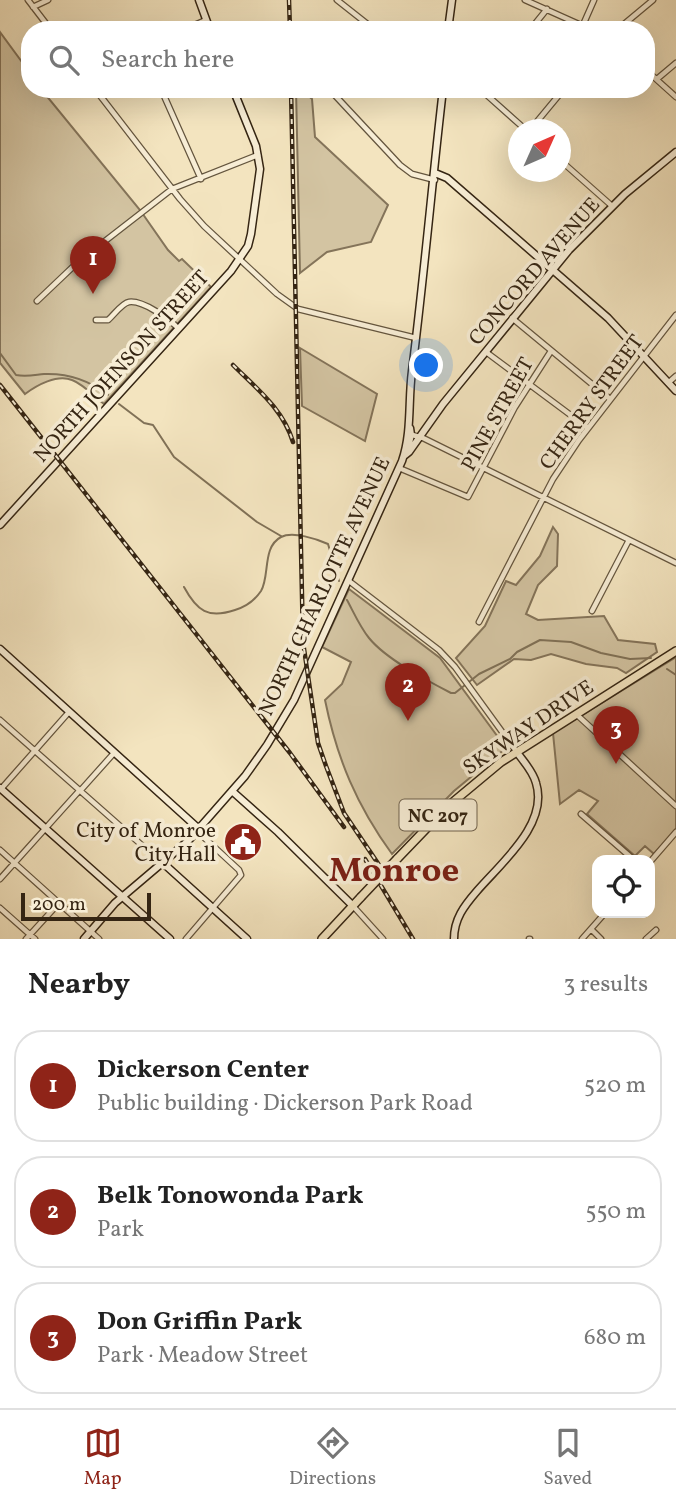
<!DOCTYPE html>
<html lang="en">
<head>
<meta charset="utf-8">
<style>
	body { margin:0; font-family:Vollkorn,serif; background:#f2f2f2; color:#222 }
	.controls { position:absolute; right:21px; bottom:21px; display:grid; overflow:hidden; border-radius:14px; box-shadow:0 7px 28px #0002 }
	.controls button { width:63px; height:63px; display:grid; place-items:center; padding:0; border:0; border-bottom:2px solid #e0e0e0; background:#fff; color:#222; font:35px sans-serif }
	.compass { position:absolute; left:508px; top:119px; width:63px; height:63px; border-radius:50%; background:#fff; box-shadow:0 7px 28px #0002; rotate:45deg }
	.scale { position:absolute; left:21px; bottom:18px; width:130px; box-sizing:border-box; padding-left:7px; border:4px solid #352513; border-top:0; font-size:19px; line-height:24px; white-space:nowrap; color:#352513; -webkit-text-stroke:5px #f7edd5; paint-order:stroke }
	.you { position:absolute; left:427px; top:366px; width:24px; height:24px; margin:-18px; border:5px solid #fff; border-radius:50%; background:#1a73e8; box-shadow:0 0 0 10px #1a73e833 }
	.badge { display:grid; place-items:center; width:46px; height:46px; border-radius:50%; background:#8f2418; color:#fff; font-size:23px; font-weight:700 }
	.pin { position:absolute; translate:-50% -58px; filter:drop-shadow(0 2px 4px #0008) }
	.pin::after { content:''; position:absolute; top:37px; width:24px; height:21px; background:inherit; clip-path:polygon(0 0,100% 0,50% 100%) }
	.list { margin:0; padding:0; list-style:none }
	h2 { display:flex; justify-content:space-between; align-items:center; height:91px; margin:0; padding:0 28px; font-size:30px }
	h2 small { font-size:23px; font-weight:400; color:#767676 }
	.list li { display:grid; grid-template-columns:46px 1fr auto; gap:21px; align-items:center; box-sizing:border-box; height:112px; margin:0 14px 14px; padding:0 14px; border:2px solid #e0e0e0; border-radius:28px }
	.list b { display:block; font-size:26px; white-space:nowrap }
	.list p { margin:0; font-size:23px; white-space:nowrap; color:#767676 }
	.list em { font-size:23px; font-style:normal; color:#767676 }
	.icon { flex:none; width:38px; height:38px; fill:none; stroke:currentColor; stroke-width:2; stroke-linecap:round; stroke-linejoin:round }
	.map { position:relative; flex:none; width:676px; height:939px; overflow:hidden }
	.search { position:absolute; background:#fff; box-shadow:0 7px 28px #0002; left:21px; right:21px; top:21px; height:77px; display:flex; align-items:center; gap:18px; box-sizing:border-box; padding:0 24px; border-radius:28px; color:#767676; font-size:26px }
	.sheet { height:469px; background:#fff }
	nav { display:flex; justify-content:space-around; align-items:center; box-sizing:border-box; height:98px; border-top:2px solid #e0e0e0; background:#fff; font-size:19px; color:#767676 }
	nav a { display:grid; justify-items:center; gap:4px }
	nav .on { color:#8f2418 }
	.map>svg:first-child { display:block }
	.green { fill:#d3c4a2; stroke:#84745a; stroke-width:2 }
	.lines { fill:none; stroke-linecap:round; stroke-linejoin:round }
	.stream { stroke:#807157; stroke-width:2 }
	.street-casing { stroke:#64553e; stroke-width:7 }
	.secondary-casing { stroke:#352513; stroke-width:9 }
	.primary-casing { stroke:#352513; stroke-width:10 }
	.street { stroke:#f7edd5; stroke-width:4.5 }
	.secondary { stroke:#f7edd5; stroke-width:6 }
	.primary { stroke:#f3e4bf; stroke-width:7 }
	.rail-casing { stroke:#352513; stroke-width:4.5 }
	.rail { stroke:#f7edd5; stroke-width:2; stroke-dasharray:5; stroke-linecap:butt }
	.primary-bridge-casing { stroke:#352513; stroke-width:10; stroke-linecap:butt }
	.primary-bridge { stroke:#f3e4bf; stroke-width:7 }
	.labels { text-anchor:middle; stroke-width:7; stroke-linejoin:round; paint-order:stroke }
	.shield { fill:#f7edd5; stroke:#6f614d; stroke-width:2 }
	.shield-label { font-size:19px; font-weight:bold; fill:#352513 }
	.street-label { font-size:21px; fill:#352513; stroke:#f7edd5 }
	.poi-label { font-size:21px; fill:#352513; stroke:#f7edd5; text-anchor:end }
	.town-label { font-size:35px; font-weight:bold; fill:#7a1f14; stroke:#f7edd5 }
</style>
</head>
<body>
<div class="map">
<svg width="676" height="939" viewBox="0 0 676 939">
	<rect width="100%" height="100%" fill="#f3e4bf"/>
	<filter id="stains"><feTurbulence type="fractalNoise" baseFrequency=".00286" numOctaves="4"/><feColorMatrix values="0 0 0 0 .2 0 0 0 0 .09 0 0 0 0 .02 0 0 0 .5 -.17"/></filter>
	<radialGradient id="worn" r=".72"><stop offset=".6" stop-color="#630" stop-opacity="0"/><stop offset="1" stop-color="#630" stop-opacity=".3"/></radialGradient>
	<!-- green -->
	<path class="green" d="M0,32L30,73V89H41L140,210L168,250L179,261L182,259L211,287L104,404C95,397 83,384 72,380C57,374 37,385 25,394L0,363Z
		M296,89H301L312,99L315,137L388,205L371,242L327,252L300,273Z
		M300,348L377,394L365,441L302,406Z
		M553,527L558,534L557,566L538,585L526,614L538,620L604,616L618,640L655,644L657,652L626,673L617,668L586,664L551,654L531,660L514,659L477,685L456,658L485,626L506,581L516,585L540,556Z
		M349,589L440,658L506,748L454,791L392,854C357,806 337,759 325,700L342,684L351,662L322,647Z
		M676,657V830L654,854L645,846L635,856L587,814L598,801L579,790L560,804L553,733Z"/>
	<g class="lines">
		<!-- stream -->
		<path class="stream" d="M0,353L16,375C26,377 34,375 44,374C69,373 89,380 108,395
			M119,404L144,423L153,425L174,457L257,522L281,536
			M184,587C197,611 208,619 235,610C245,607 255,600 261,591C270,576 262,547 281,537C293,531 317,539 328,544L339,581
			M347,600C354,613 360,627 369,638C386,659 426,680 451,693H455L479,674L510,659L517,652L540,640L571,642L601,653L630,659L651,658
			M667,669L676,675"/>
		<defs>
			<path id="street" d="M28,0L51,30
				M337,0L375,30
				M525,0L592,30
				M33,7L48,0
				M583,25L594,0
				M183,30L206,20
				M530,30L547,9
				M617,30L653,0
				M646,70L676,97
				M657,79L676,63
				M95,89L180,199L204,226L277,294L298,309L416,338
				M161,89L201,179
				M329,89L400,165L412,174L435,180
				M480,89L526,130
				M530,130L564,89
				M560,160L612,206
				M37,301L78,262L172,189L258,155
				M512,318L610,399
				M96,320H108C114,315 122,303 129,302C143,300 169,319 178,328
				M486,352L588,428
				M668,383L676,376
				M409,434L423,438L676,563
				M399,468L468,497L515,407L551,351
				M349,581L439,650L455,667L516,751
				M592,611L629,540
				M479,622L553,479L579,440L676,315
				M576,714L676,806
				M0,720L162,863
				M1,789L69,712
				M80,791L114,753
				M581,814L634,860
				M0,850L99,939
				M650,862L676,832
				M0,879L79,791
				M353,906L383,939
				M0,908L35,939
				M591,929L601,939
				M26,939L59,903
				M186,939L241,875L239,870L197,831
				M529,939H530
				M582,939L605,913
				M646,939L656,930"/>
			<path id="secondary" d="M199,0L210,30
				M448,30L452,0
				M435,173L447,178L608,318L676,391
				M407,451L411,435L410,428
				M404,456L409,452L443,404L569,250L625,194L676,152
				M0,525L231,271L248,246L251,234L260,169L256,146L233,89
				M0,649L199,829
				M0,788L170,939
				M232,791L278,832L353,906
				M163,863L247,939
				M84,939L115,903L188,841L245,776L267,745L294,700L402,461C412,432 408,401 412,371C424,277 432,183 443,89
				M454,939C454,919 464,906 477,891C501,863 549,824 536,783C533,771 523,761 516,751"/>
			<path id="primary" d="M397,859L447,807L501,762L676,651
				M322,939L361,897"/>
		</defs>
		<!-- street casing -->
		<use href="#street" class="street-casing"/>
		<!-- secondary casing -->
		<use href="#secondary" class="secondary-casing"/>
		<!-- primary casing -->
		<use href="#primary" class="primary-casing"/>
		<!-- street -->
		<use href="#street" class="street"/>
		<!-- secondary -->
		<use href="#secondary" class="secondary"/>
		<!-- primary -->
		<use href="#primary" class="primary"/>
		<defs>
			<path id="rail" d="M289,0L290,30
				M291,89L303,642L318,743L326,766L344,813L379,865L369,850
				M233,365C257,389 283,409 293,442
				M0,385L290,753L344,827
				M365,859L413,939"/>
		</defs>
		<!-- rail casing -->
		<use href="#rail" class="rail-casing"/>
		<!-- rail -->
		<use href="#rail" class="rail"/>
		<defs>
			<path id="primary-bridge" d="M361,897L397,859"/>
		</defs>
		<!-- primary-bridge casing -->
		<use href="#primary-bridge" class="primary-bridge-casing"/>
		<!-- primary-bridge -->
		<use href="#primary-bridge" class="primary-bridge"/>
	</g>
	<!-- icons -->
	<defs>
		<symbol id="civic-disc" viewBox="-11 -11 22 22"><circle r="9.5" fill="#8f2418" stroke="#f7edd5"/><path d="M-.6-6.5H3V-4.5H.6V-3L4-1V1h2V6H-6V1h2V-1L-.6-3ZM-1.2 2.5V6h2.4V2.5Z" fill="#fff"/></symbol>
	</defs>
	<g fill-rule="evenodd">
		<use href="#civic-disc" x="221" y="820" width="44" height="44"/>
	</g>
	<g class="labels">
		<!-- shield labels -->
		<rect class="shield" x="399.5" y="799.5" width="77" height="31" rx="5"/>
		<g class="shield-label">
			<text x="438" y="822">NC 207</text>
		</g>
		<!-- street labels -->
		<g class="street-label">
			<text transform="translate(534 271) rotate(-49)" y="7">CONCORD AVENUE</text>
			<text transform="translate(121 366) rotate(-48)" y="7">NORTH JOHNSON STREET</text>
			<text transform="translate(591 402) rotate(-54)" y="7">CHERRY STREET</text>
			<text transform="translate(497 414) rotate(-61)" y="7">PINE STREET</text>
			<text transform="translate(324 586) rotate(-65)" y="7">NORTH CHARLOTTE AVENUE</text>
			<text transform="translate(528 727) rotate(-34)" y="7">SKYWAY DRIVE</text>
		</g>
		<!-- poi labels -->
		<g class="poi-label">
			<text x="216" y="837">City of Monroe<tspan x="216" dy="24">City Hall</tspan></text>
		</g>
		<!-- town labels -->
		<g class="town-label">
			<text x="394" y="881">Monroe</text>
		</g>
	</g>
	<rect width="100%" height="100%" filter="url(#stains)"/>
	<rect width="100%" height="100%" fill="url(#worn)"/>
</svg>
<div class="controls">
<button><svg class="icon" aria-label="locate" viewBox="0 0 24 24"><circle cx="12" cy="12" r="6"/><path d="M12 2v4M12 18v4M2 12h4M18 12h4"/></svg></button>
</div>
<svg class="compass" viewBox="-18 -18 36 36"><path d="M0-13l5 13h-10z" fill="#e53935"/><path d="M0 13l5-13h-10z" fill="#767676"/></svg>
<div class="scale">200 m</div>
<div class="you"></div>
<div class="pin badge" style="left:93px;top:294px">1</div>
<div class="pin badge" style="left:408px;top:721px">2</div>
<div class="pin badge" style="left:616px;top:764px">3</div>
<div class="search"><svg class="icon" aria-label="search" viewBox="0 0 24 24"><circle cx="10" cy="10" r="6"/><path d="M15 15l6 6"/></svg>Search here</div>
</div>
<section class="sheet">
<h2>Nearby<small>3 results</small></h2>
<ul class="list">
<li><span class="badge">1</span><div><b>Dickerson Center</b><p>Public building · Dickerson Park Road</p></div><em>520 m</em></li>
<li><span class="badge">2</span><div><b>Belk Tonowonda Park</b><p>Park</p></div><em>550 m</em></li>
<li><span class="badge">3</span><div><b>Don Griffin Park</b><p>Park · Meadow Street</p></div><em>680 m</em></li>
</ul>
</section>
<nav>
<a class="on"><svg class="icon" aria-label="map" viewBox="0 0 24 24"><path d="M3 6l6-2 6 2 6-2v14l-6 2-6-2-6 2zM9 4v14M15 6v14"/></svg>Map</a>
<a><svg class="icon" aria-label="directions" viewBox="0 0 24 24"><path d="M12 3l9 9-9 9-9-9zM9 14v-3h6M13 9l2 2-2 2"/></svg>Directions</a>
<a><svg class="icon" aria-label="saved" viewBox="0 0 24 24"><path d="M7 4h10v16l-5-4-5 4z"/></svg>Saved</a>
</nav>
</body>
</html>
